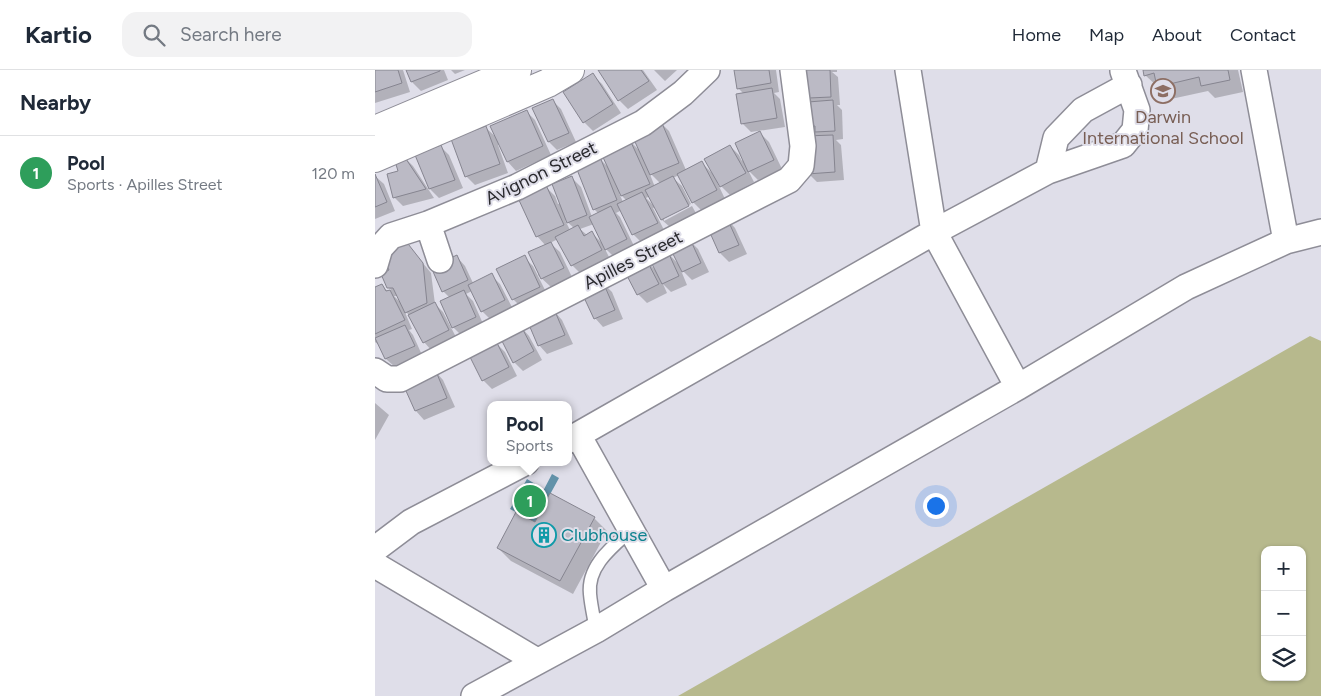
<!DOCTYPE html>
<html lang="en">
<head>
<meta charset="utf-8">
<style>
	body { margin:0; font-family:Figtree,sans-serif; background:#f2f2f3; color:#1f2937 }
	.controls { position:absolute; right:15px; bottom:15px; display:grid; overflow:hidden; border-radius:10px; box-shadow:0 1px 4px #0004 }
	.controls button { width:45px; height:45px; display:grid; place-items:center; padding:0; border:0; border-bottom:1px solid #e0e1e3; background:#fff; color:#1f2937; font:25px sans-serif }
	.you { position:absolute; left:560px; top:435px; width:18px; height:18px; margin:-12px; border:4px solid #fff; border-radius:50%; background:#1a73e8; box-shadow:0 0 0 8px #1a73e833 }
	.badge { display:grid; place-items:center; width:32px; height:32px; border-radius:50%; background:#786031; color:#fff; font-size:16px; font-weight:700 }
	.pin { position:absolute; translate:-50% -50%; border:2px solid #fff; box-shadow:0 1px 5px #0006 }
	.popup { position:absolute; left:112px; top:331px; width:85px; height:65px; box-sizing:border-box; display:grid; place-content:center; border-radius:10px; background:#fff; filter:drop-shadow(0 1px 4px #0005); font-size:16px; white-space:nowrap; color:#747a83 }
	.popup b { font-size:19px; color:#1f2937 }
	.popup::after { content:''; position:absolute; left:50%; top:100%; margin-left:-10px; border:10px solid transparent; border-top-color:#fff }
	.list { margin:0; padding:0; list-style:none }
	h2 { display:flex; justify-content:space-between; align-items:center; height:65px; margin:0; padding:0 20px; font-size:21px }
	h2 small { font-size:16px; font-weight:400; color:#747a83 }
	.list li { display:grid; grid-template-columns:32px 1fr auto; gap:15px; align-items:center; box-sizing:border-box; height:75px; padding:0 20px; border-top:1px solid #e0e1e3 }
	.list b { display:block; font-size:19px; white-space:nowrap }
	.list p { margin:0; font-size:16px; white-space:nowrap; color:#747a83 }
	.list em { font-size:16px; font-style:normal; color:#747a83 }
	.icon { flex:none; width:28px; height:28px; fill:none; stroke:currentColor; stroke-width:2; stroke-linecap:round; stroke-linejoin:round }
	.map { position:relative; flex:none; width:946px; height:626px; overflow:hidden }
	header { display:flex; align-items:center; gap:30px; box-sizing:border-box; height:70px; padding:0 25px; background:#fff; border-bottom:1px solid #e0e1e3 }
	header strong { font-size:24px }
	nav { display:flex; gap:28px; margin-inline-start:auto; font-size:18px }
	.search { width:350px; height:45px; background:#f2f2f3; display:flex; align-items:center; gap:12px; box-sizing:border-box; padding:0 18px; border-radius:15px; color:#747a83; font-size:19px }
	main { display:flex }
	aside { flex:1; background:#fff }
	.map>svg:first-child { display:block }
	.green { fill:#b7b98d; fill-rule:evenodd }
	.water { fill:#6292a9 }
	.shadow { fill:#0003; fill-rule:evenodd }
	.building { fill:#bbbac5; stroke:#868590 }
	.lines { fill:none; stroke-linecap:round; stroke-linejoin:round }
	.service-casing { stroke:#8e8d97; stroke-width:15 }
	.minor-casing { stroke:#8e8d97; stroke-width:28 }
	.tertiary-casing { stroke:#8e8d97; stroke-width:30 }
	.service { stroke:#fff; stroke-width:12 }
	.minor { stroke:#fff; stroke-width:25 }
	.tertiary { stroke:#fff; stroke-width:28 }
	.labels { text-anchor:middle; stroke-width:4; stroke-linejoin:round; paint-order:stroke }
	.education-label { font-size:18px; fill:#785e54; stroke:#dfdee9 }
	.street-label { font-size:18px; fill:#29292d; stroke:#dfdee9 }
	.culture-label { font-size:18px; fill:#0d838f; stroke:#dfdee9; text-anchor:start }
</style>
</head>
<body>
<header>
<strong>Kartio</strong>
<div class="search"><svg class="icon" aria-label="search" viewBox="0 0 24 24"><circle cx="10" cy="10" r="6"/><path d="M15 15l6 6"/></svg>Search here</div>
<nav><a>Home</a><a>Map</a><a>About</a><a>Contact</a></nav>
</header>
<main>
<aside>
<h2>Nearby<small></small></h2>
<ul class="list">
<li><span class="badge" style="background:#2e9e5b">1</span><div><b>Pool</b><p>Sports · Apilles Street</p></div><em>120 m</em></li>
</ul>
</aside>
<div class="map">
<svg width="946" height="626" viewBox="0 0 946 626">
	<rect width="100%" height="100%" fill="#dfdee9"/>
	<!-- green -->
	<path class="green" d="M935,266L946,271V626H303ZM890,480H927V607H890Z"/>
	<!-- water -->
	<path class="water" d="M177,404L184,408L160,452L135,439L152,409L162,415L164,423H167Z"/>
	<!-- shadow -->
	<path class="shadow" d="M0,0H28L35,22L0,33Z
		M33,0H69L73,10L46,21L37,12Z
		M76,0H90L80,4Z
		M224,0H268L282,20L253,39L244,30Z
		M279,0H302L290,11Z
		M360,0H401L404,22L399,23L405,29L410,57L376,62L367,53L369,24L363,18Z
		M431,0H462V2H457L463,7L465,35H462L467,40L468,69L461,70L466,75L469,110L442,112L433,103L441,67L430,56Z
		M769,0H863L868,22L840,28L833,21L796,29L770,5Z
		M218,5L227,14L246,43L218,61L209,52L190,23Z
		M177,30L186,39L201,72L182,80L174,72Z
		M151,41L160,50L176,85L141,101L133,92L125,74L123,75L133,103L100,115L91,106L111,58L122,68Z
		M285,52L294,61L311,100L326,92L338,104L355,76L364,85L367,91L385,63L394,72L407,99L383,110L373,100L379,112L355,125L342,112L350,129L327,141L318,132L304,105L298,108L307,116L316,134L289,148V151L317,136L322,145L296,158L287,150L281,137L278,138L290,162L267,173L258,164L247,140L241,143L245,147L260,178L240,188L229,177L235,189L206,204L197,195L183,169L175,173L185,182L197,207L176,217L163,205L171,176L162,166L171,117L180,126L183,134L185,133L197,108L206,117L217,147L224,144L219,139L225,89L234,98L255,71L267,83ZM274,102L286,114L280,117ZM244,123L252,131L248,132ZM275,126L279,136L271,128ZM190,150L199,158L195,160ZM219,154L229,175L217,163L212,165L205,159Z
		M65,76L74,85L88,118L64,128L55,119L42,85Z
		M29,87L38,96L59,128L28,136L19,127Z
		M0,106L9,114L20,141L0,149Z
		M352,149L360,158L372,184L354,192L345,183L333,157Z
		M314,170L323,179L334,202L317,210L305,198L312,215L296,222L288,214L292,223L272,233L263,224L271,190L281,201L293,183L305,196Z
		M38,181L56,203L60,234L68,242L82,269L57,281L49,272L36,247L29,240L37,259L34,260L38,265L47,285L20,297L11,289L4,275L0,272V218L7,215L13,222L16,220L13,217L15,201ZM19,226H23L26,233Z
		M82,187L90,196L98,213L116,205L125,214L138,239L116,250L107,241L97,221L91,224L98,231L109,256L87,266L76,255L75,228L68,221Z
		M149,187L158,196L173,226L147,238L138,229Z
		M228,213L237,222L248,249L228,257L220,248Z
		M179,241L187,250L198,274L172,284L164,275Z
		M146,257L154,266L167,290L148,301L139,292Z
		M121,273L130,282L142,306L117,319L108,310Z
		M60,301L68,310L80,337L49,350L41,341L29,313Z
		M0,333L14,345L0,370Z
		M219,448L232,461L198,524L136,491L123,478L160,454Z"/>
	<!-- building -->
	<path class="building" d="M0,0H23L27,13L0,22Z
		M31,0H65V1L36,12Z
		M223,0H266L274,11L243,31Z
		M359,0H394L396,13L362,19Z
		M430,0H455L456,27L434,28Z
		M768,0H853L855,10L826,16L824,7L782,17L779,3L769,6Z
		M218,3L238,34L208,53L188,22Z
		M397,18L402,48L366,54L361,24Z
		M178,29L194,63L173,72L157,38Z
		M458,30L460,61L440,62V56L429,57L433,32Z
		M152,40L168,76L132,92L115,56Z
		M286,51L304,93L275,105L256,63Z
		M111,56L125,94L90,107L76,69Z
		M385,61L399,90L373,102L360,73Z
		M458,65L460,102L432,104L430,66Z
		M255,70L275,114L246,126L226,83Z
		M66,75L80,110L54,119L40,85Z
		M355,75L371,103L345,117L329,89Z
		M29,86L51,119L18,128L12,104L23,101L19,88Z
		M225,87L242,130L218,140L201,97Z
		M327,91L342,120L317,133L302,104Z
		M0,104L12,132L0,137Z
		M197,106L212,145L192,153L177,114Z
		M298,106L314,136L286,150L270,120Z
		M171,115L189,155L161,167L143,128Z
		M267,122L283,153L257,165L242,134Z
		M236,136L252,169L230,180L214,147Z
		M352,148L364,175L344,183L332,156Z
		M203,155L209,166L217,161L227,180L196,196L180,167Z
		M315,169L326,193L307,202L295,178Z
		M30,170L48,193L52,233L30,243L18,218H12L6,204L14,200L7,187Z
		M176,172L189,198L166,209L153,182Z
		M293,182L304,206L287,214L275,190Z
		M82,185L93,210L67,222L56,197Z
		M150,185L165,217L137,230L121,199Z
		M271,189L284,214L262,225L249,200Z
		M117,203L130,230L106,242L93,215Z
		M228,212L240,240L219,249L206,221Z
		M7,214L11,221L15,220L30,250L0,264V217Z
		M89,220L101,247L77,258L65,231Z
		M60,232L74,260L48,273L33,245Z
		M179,239L190,265L163,276L152,250Z
		M30,255L40,276L10,289L0,268Z
		M146,256L159,281L138,293L125,267Z
		M121,271L134,297L107,311L94,285Z
		M60,299L72,328L40,341L27,312Z
		M175,423L220,447L185,511L122,478L141,442L160,452Z"/>
	<g class="lines">
		<defs>
			<path id="service" d="M221,560C219,548 216,536 215,524C212,496 237,477 256,460"/>
			<path id="minor" d="M533,0L559,162L643,317
				M879,0L911,171
				M673,101L748,75L760,60L762,40L748,1
				M53,154L65,190
				M0,195L5,178L16,166L53,154L142,117L268,53L308,23L332,0
				M0,301L12,309H25L414,110L426,96L428,76L418,0
				M203,365L289,519
				M194,370L559,162L673,101L681,68L708,40L754,15
				M0,479L36,452L151,392
				M0,495L162,591
				M99,626L221,560L289,519L643,317L811,217L911,171L946,162"/>
			<path id="tertiary" d="M0,60L142,0
				M0,88L173,13L195,0"/>
		</defs>
		<!-- service casing -->
		<use href="#service" class="service-casing"/>
		<!-- minor casing -->
		<use href="#minor" class="minor-casing"/>
		<!-- tertiary casing -->
		<use href="#tertiary" class="tertiary-casing"/>
		<!-- service -->
		<use href="#service" class="service"/>
		<!-- minor -->
		<use href="#minor" class="minor"/>
		<!-- tertiary -->
		<use href="#tertiary" class="tertiary"/>
	</g>
	<!-- icons -->
	<defs>
		<symbol id="school-ring" viewBox="-11 -11 22 22"><circle r="9.5" fill="#dfdee9" stroke="#8d6e63" stroke-width="1.5"/><path d="M0-5L7-2L0 1L-7-2ZM-4 1L0 2.5L4 1V4Q0 6-4 4Z" fill="#8d6e63"/></symbol>
		<symbol id="building-ring" viewBox="-11 -11 22 22"><circle r="9.5" fill="#dfdee9" stroke="#0f9aa8" stroke-width="1.5"/><path d="M-4-6H4V6H1V3H-1V6H-4ZM-2.5-4.3h1.7v1.8h-1.7ZM.8-4.3h1.7v1.8H.8ZM-2.5-1h1.7V.8h-1.7ZM.8-1h1.7V.8H.8Z" fill="#0f9aa8"/></symbol>
	</defs>
	<g fill-rule="evenodd">
		<use href="#school-ring" x="774" y="7" width="28" height="28"/>
		<use href="#building-ring" x="155" y="451" width="28" height="28"/>
	</g>
	<g class="labels">
		<!-- education labels -->
		<g class="education-label">
			<text x="788" y="53">Darwin<tspan x="788" dy="21">International School</tspan></text>
		</g>
		<!-- street labels -->
		<g class="street-label">
			<text transform="translate(166 103) rotate(-26)" y="6">Avignon Street</text>
			<text transform="translate(258 190) rotate(-27)" y="6">Apilles Street</text>
		</g>
		<!-- culture labels -->
		<g class="culture-label">
			<text x="186" y="471">Clubhouse</text>
		</g>
	</g>
</svg>
<div class="controls">
<button>+</button>
<button>−</button>
<button><svg class="icon" aria-label="layers" viewBox="0 0 24 24"><path d="M12 4l9 5-9 5-9-5zM3 14l9 5 9-5"/></svg></button>
</div>
<div class="you"></div>
<div class="pin badge" style="left:155px;top:431px;background:#2e9e5b">1</div>
<div class="popup"><b>Pool</b>Sports</div>
</div>
</main>
</body>
</html>
